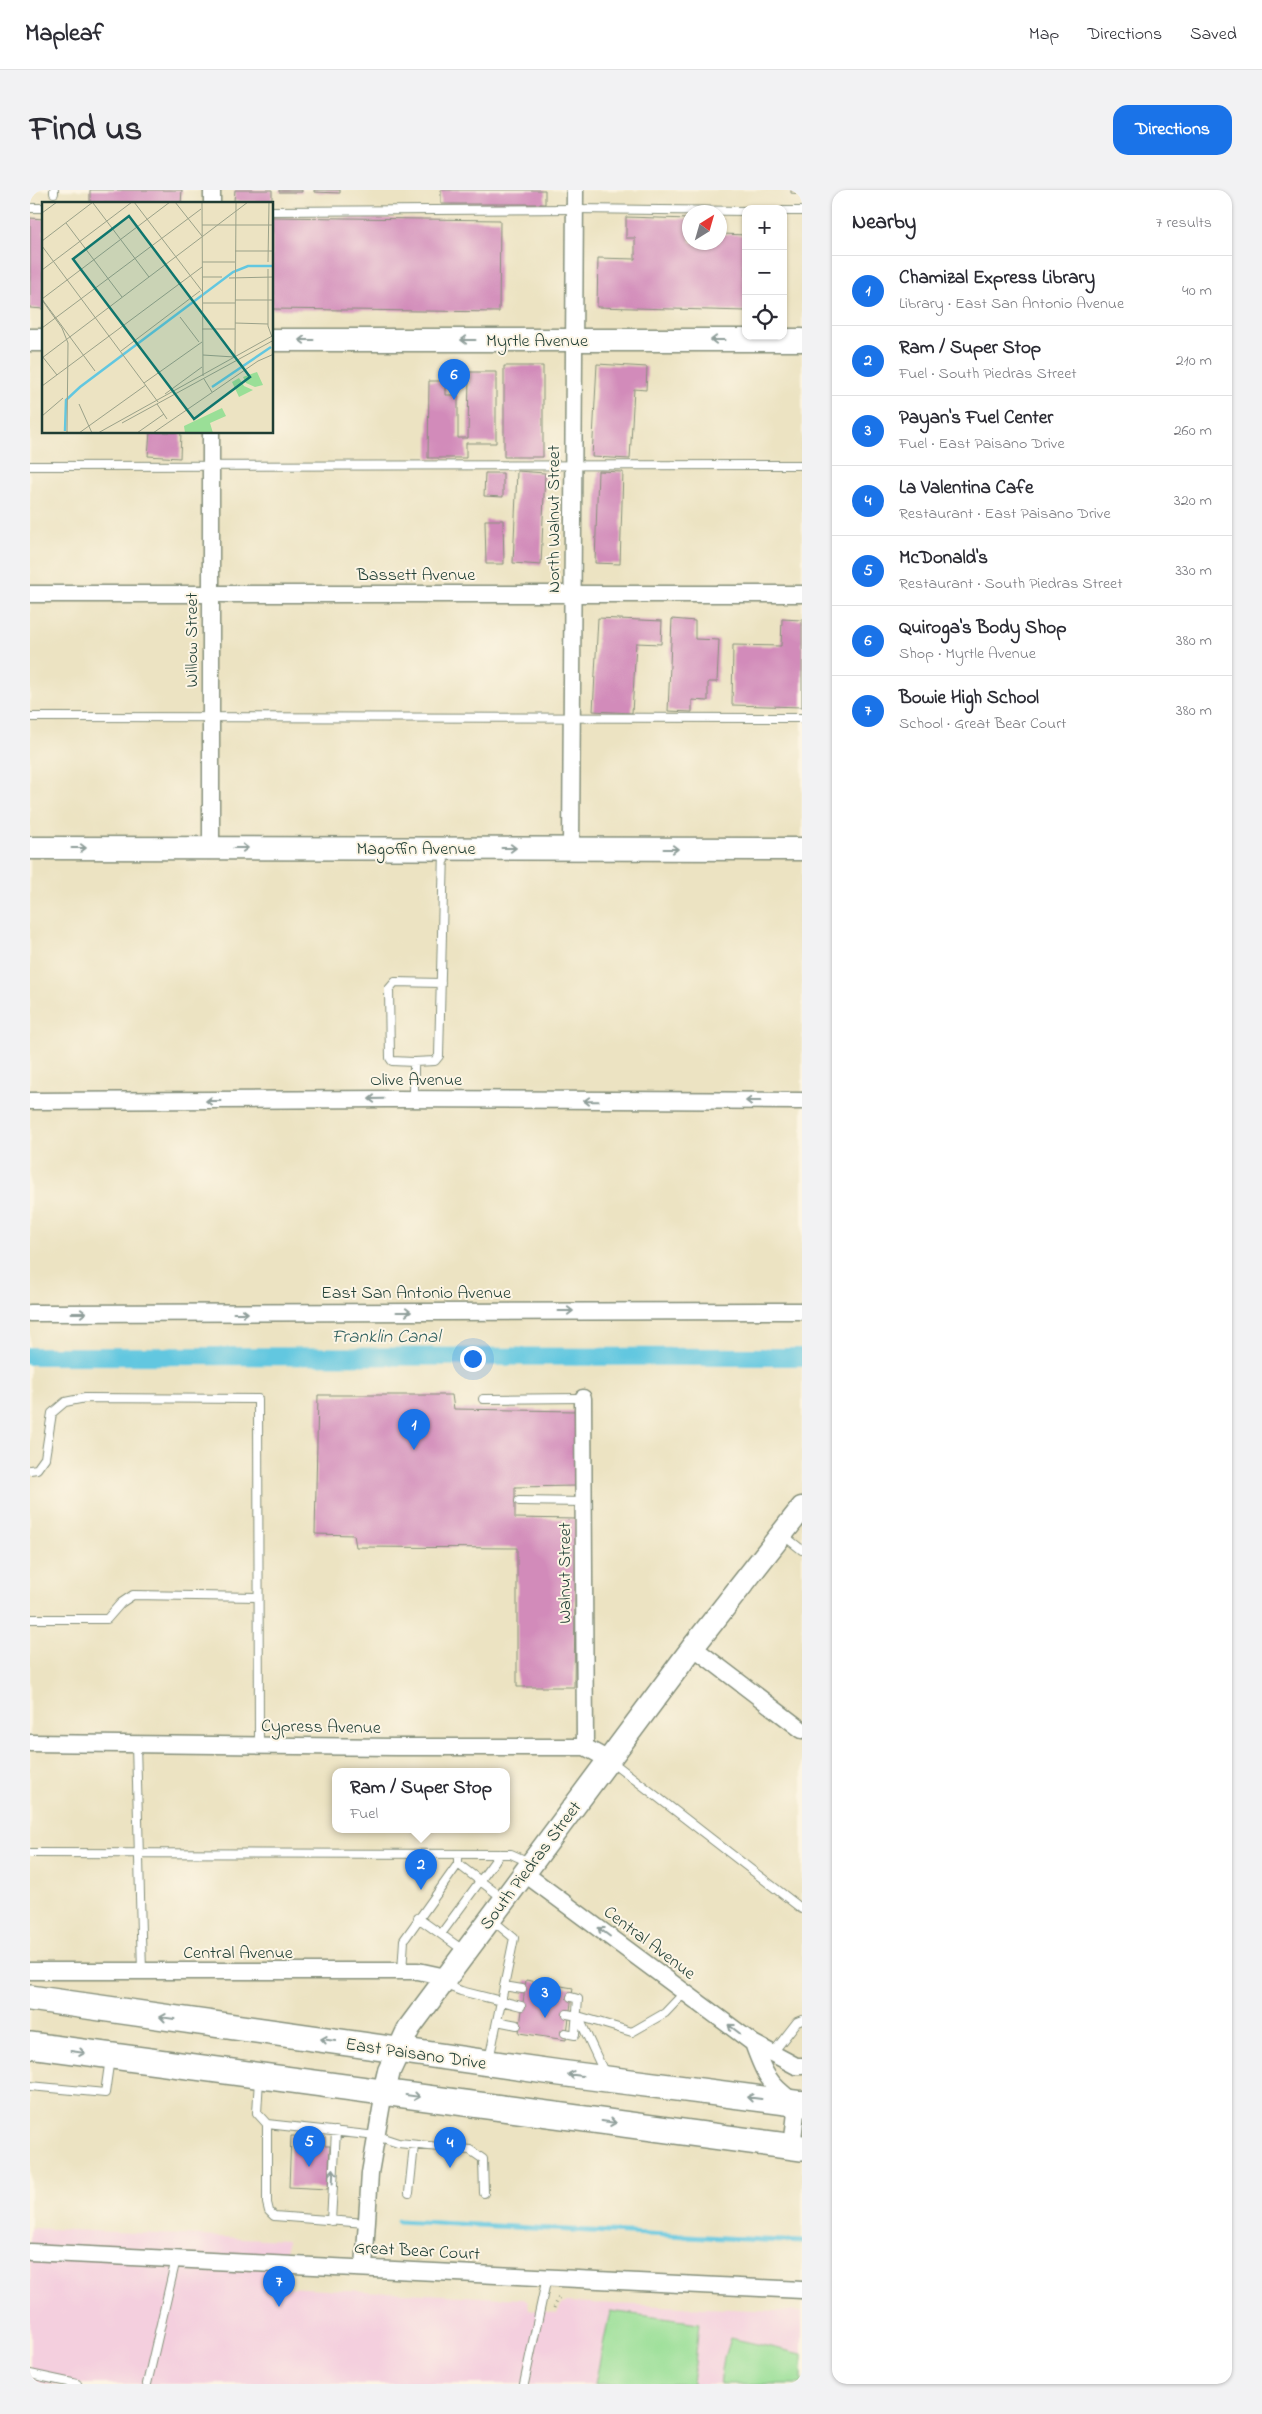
<!DOCTYPE html>
<html lang="en">
<head>
<meta charset="utf-8">
<style>
	body { margin:0; font-family:"Indie Flower",sans-serif; background:#f2f2f3; color:#2b2b33 }
	.controls { position:absolute; right:15px; top:15px; display:grid; overflow:hidden; border-radius:10px; box-shadow:0 1px 4px #0004 }
	.controls button { width:45px; height:45px; display:grid; place-items:center; padding:0; border:0; border-bottom:1px solid #e1e1e2; background:#fff; color:#2b2b33; font:25px sans-serif }
	.compass { position:absolute; left:652px; top:15px; width:45px; height:45px; border-radius:50%; background:#fff; box-shadow:0 1px 4px #0004; rotate:37deg }
	.you { position:absolute; left:442px; top:1168px; width:18px; height:18px; margin:-12px; border:4px solid #fff; border-radius:50%; background:#1a73e8; box-shadow:0 0 0 8px #1a73e833 }
	.badge { display:grid; place-items:center; width:32px; height:32px; border-radius:50%; background:#1a73e8; color:#fff; font-size:16px; font-weight:700 }
	.pin { position:absolute; translate:-50% -41px; filter:drop-shadow(0 1px 2px #0008) }
	.pin::after { content:''; position:absolute; top:26px; width:18px; height:15px; background:inherit; clip-path:polygon(0 0,100% 0,50% 100%) }
	.popup { position:absolute; left:302px; top:1578px; width:178px; height:65px; box-sizing:border-box; display:grid; place-content:center; border-radius:10px; background:#fff; filter:drop-shadow(0 1px 4px #0005); font-size:16px; white-space:nowrap; color:#7c7c81 }
	.popup b { font-size:19px; color:#2b2b33 }
	.popup::after { content:''; position:absolute; left:50%; top:100%; margin-left:-10px; border:10px solid transparent; border-top-color:#fff }
	.list { margin:0; padding:0; list-style:none }
	h2 { display:flex; justify-content:space-between; align-items:center; height:65px; margin:0; padding:0 20px; font-size:21px }
	h2 small { font-size:16px; font-weight:400; color:#7c7c81 }
	.list li { display:grid; grid-template-columns:32px 1fr auto; gap:15px; align-items:center; box-sizing:border-box; height:70px; padding:0 20px; border-top:1px solid #e1e1e2 }
	.list b { display:block; font-size:19px; white-space:nowrap }
	.list p { margin:0; font-size:16px; white-space:nowrap; color:#7c7c81 }
	.list em { font-size:16px; font-style:normal; color:#7c7c81 }
	.icon { flex:none; width:28px; height:28px; fill:none; stroke:currentColor; stroke-width:2; stroke-linecap:round; stroke-linejoin:round }
	.map { position:relative; flex:none; width:772px; height:2194px; overflow:hidden; border-radius:15px }
	header { display:flex; align-items:center; gap:30px; box-sizing:border-box; height:70px; padding:0 25px; background:#fff; border-bottom:1px solid #e1e1e2 }
	header strong { font-size:24px }
	nav { display:flex; gap:28px; margin-inline-start:auto; font-size:18px }
	.intro { display:flex; align-items:center; justify-content:space-between; box-sizing:border-box; height:120px; padding:0 30px }
	h1 { margin:0; font-size:35px }
	.button { padding:12px 22px; border-radius:15px; background:#1a73e8; color:#fff; font-size:18px; font-weight:700 }
	main { display:flex; gap:30px; padding:0 30px }
	aside { flex:1; background:#fff; border-radius:15px; box-shadow:0 1px 4px #0004 }
	.map>svg:first-child { display:block }
	.built { fill:#f4cfde }
	.green { fill:#9adf97; stroke:#5c8e66 }
	.lines { fill:none; stroke-linecap:round; stroke-linejoin:round }
	.stream { stroke:#62c7e0; stroke-width:5 }
	.canal { stroke:#62c7e0; stroke-width:18 }
	.building { fill:#d28bba }
	.lane-casing { stroke:#86907b; stroke-width:10 }
	.street-casing { stroke:#86907b; stroke-width:19 }
	.secondary-casing { stroke:#86907b; stroke-width:25 }
	.primary-casing { stroke:#86907b; stroke-width:28 }
	.path { stroke:#86907b; stroke-width:3; stroke-dasharray:1 4; stroke-linecap:butt }
	.lane { stroke:#fff; stroke-width:8 }
	.street { stroke:#fff; stroke-width:16 }
	.secondary { stroke:#fff; stroke-width:22 }
	.primary { stroke:#fff; stroke-width:25 }
	.oneway { stroke:#8f9e9a }
	.labels { text-anchor:middle; stroke-width:4; stroke-linejoin:round; paint-order:stroke }
	.street-label { font-size:18px; fill:#1f3d34; stroke:#fcf5e5 }
	.water-label { font-size:19px; font-style:italic; fill:#30605f; stroke:#fcf5e5 }
	.inset-river { fill:none; stroke:#62c7e0; stroke-width:2.5 }
	.inset-road { fill:none; stroke:#9aa189; stroke-width:1 }
	.view { fill:#0f766e; fill-opacity:0.15; stroke:#0f766e; stroke-width:2.5 }
	.inset-edge { fill:none; stroke:#1f3d34; stroke-width:2.5 }
</style>
</head>
<body>
<header>
<strong>Mapleaf</strong>
<nav><a>Map</a><a>Directions</a><a>Saved</a></nav>
</header>
<div class="intro"><h1>Find us</h1><a class="button">Directions</a></div>
<main>
<div class="map">
<svg width="772" height="2194" viewBox="0 0 772 2194">
	<rect width="100%" height="100%" fill="#fcf5e5"/>
	<filter id="ink" filterUnits="userSpaceOnUse"><feTurbulence type="fractalNoise" baseFrequency=".02" numOctaves="2"/><feDisplacementMap in="SourceGraphic" scale="10" xChannelSelector="R" yChannelSelector="G"/><feConvolveMatrix kernelMatrix="1 2 1 2 8 2 1 2 1" color-interpolation-filters="sRGB"/></filter>
	<filter id="wash" filterUnits="userSpaceOnUse"><feTurbulence type="fractalNoise" baseFrequency=".0096" numOctaves="4" result="noise"/><feDisplacementMap in="SourceGraphic" scale="20" xChannelSelector="R" yChannelSelector="G"/><feGaussianBlur stdDeviation="1.12" result="paint"/><feColorMatrix in="noise" values="0 0 0 0 0 0 0 0 0 0 0 0 0 0 0 0 0 1.4 0 .05"/><feComposite in="paint" operator="in"/></filter>
	<g filter="url(#wash)">
		<rect width="100%" height="100%" fill="#ece3c2"/>
		<!-- built -->
		<path class="built" d="M0,2038L257,2050L255,2097L494,2109L498,2112L499,2119L527,2123L531,2115L537,2112L772,2122V2194H0Z"/>
		<!-- green -->
		<path class="green" d="M580,2121L669,2133L663,2194H565Z
			M700,2148L772,2164V2194H690L694,2167Z"/>
		<g class="lines">
			<!-- stream -->
			<path class="stream" d="M368,2031L772,2052"/>
			<!-- canal -->
			<path class="canal" d="M0,1166L772,1167"/>
		</g>
		<g id="blocks">
			<!-- building -->
			<path class="building" d="M60,0H152L151,14L60,13Z
				M205,0H242V12L204,11Z
				M249,0H272V2H249Z
				M284,0H310V3L284,2Z
				M411,0H515V14H411Z
				M761,0H772V4L761,3Z
				M242,27L470,30L469,122L242,119Z
				M596,27L660,29V52H690V29L693,30V44L716,45V121L567,117L568,68L605,69V48H596Z
				M0,28L14,29V119L0,118Z
				M567,174L617,177L616,200L604,199L600,269L562,267Z
				M474,176H513V267H474Z
				M439,182H466V253H436V268H398L399,191H416V205H428V248H438Z
				M120,242H151L150,268L118,266Z
				M487,281L515,283L511,375L483,373Z
				M568,281L593,282L590,374L565,373Z
				M455,283H473V307L454,306Z
				M455,330H473L474,374H456Z
				M568,428L632,431L631,454L606,453L602,523L563,521Z
				M642,429L665,431V449L689,450L687,492H678V511L662,510V522L638,521Z
				M752,429L772,430V517L702,515L703,455L751,456Z
				M288,1205H422L424,1219L546,1221L547,1296L485,1297V1328L546,1329L544,1497H487V1358L326,1357L324,1345L285,1344Z
				M496,1790L543,1798L536,1850L489,1843Z
				M261,1946L295,1947V1956H300L298,1999L259,1997Z"/>
		</g>
	</g>
	<g filter="url(#ink)">
		<use href="#blocks" fill-opacity="0" stroke="#86907b" stroke-width="1"/>
		<g class="lines">
			<defs>
				<path id="lane" d="M24,3V0
					M0,18H14
					M242,21L545,19L716,21
					M753,21H772
					M0,276L772,275
					M0,527L772,528
					M384,872L362,871L360,868L359,799L365,792L411,793
					M384,909V872L405,871L409,866L414,661
					M453,1209L553,1208
					M0,1280L7,1279L15,1268L22,1223L35,1212L55,1208L228,1209L229,1555
					M489,1311L554,1312
					M753,1345L772,1360
					M0,1429H77L91,1413L103,1405L227,1407
					M106,1554L112,1782
					M581,1571L772,1719
					M0,1663L481,1664L499,1672
					M428,1674L474,1709
					M388,1728L433,1760
					M411,1744L470,1664
					M372,1782L374,1750L428,1674V1665
					M413,1794L431,1801L491,1816
					M474,1796L492,1799
					M537,1824L548,1826L575,1884
					M548,1826L602,1842L635,1823L655,1802
					M467,1831L487,1835
					M535,1843L545,1845L548,1809L541,1807
					M742,1864L767,1832L772,1830
					M459,1870L484,1748L461,1729
					M229,1889L227,1923L237,1934V2013L239,2021L244,2026L336,2033
					M0,1896L75,1903L80,1868
					M237,1934L347,1946L368,1953L440,1960L453,1969L454,2003
					M379,2003L384,1955
					M301,2031L306,1941
					M0,2184L47,2194
					M117,2194L146,2069
					M494,2194L517,2087"/>
				<path id="street" d="M182,0V14
					M0,404H772
					M181,658V242
					M541,659L545,0
					M0,911L358,909L772,911
					M0,1123L772,1121
					M553,1208L555,1557
					M663,1457L772,1540
					M0,1553L365,1557H555L579,1570
					M494,1683L723,1853C733,1881 738,1894 763,1911
					M0,1781H388L416,1787
					M723,1853L766,1876H772
					M762,1957L767,1914L772,1909
					M0,2062L772,2100
					M334,2078L340,1983L354,1902"/>
				<path id="secondary" d="M0,150H14
					M242,150H772
					M0,658L772,659
					M354,1902L359,1881L379,1838L663,1457L772,1318"/>
				<path id="primary" d="M0,1808L530,1883L772,1914
					M0,1855L772,1958"/>
			</defs>
			<!-- lane casing -->
			<use href="#lane" class="lane-casing"/>
			<!-- street casing -->
			<use href="#street" class="street-casing"/>
			<!-- secondary casing -->
			<use href="#secondary" class="secondary-casing"/>
			<!-- primary casing -->
			<use href="#primary" class="primary-casing"/>
			<!-- path -->
			<path class="path" d="M524,2118L529,2107"/>
			<!-- lane -->
			<use href="#lane" class="lane"/>
			<!-- street -->
			<use href="#street" class="street"/>
			<!-- secondary -->
			<use href="#secondary" class="secondary"/>
			<!-- primary -->
			<use href="#primary" class="primary"/>
		</g>
		<!-- one-way arrows -->
		<defs><path id="oneway-shaft" d="M-6 0H5M1.5-3L5.5 0L1.5 3" fill="none" stroke-width="1.6" stroke-linecap="round" stroke-linejoin="round" transform="scale(1.25)"/></defs>
		<g class="oneway">
			<use href="#oneway-shaft" transform="translate(276 150) rotate(180)"/>
			<use href="#oneway-shaft" transform="translate(438 150) rotate(180)"/>
			<use href="#oneway-shaft" transform="translate(688 150) rotate(-180)"/>
			<use href="#oneway-shaft" transform="translate(49 658)"/>
			<use href="#oneway-shaft" transform="translate(211 658)"/>
			<use href="#oneway-shaft" transform="translate(479 658)"/>
			<use href="#oneway-shaft" transform="translate(641 659)"/>
			<use href="#oneway-shaft" transform="translate(346 909) rotate(179)"/>
			<use href="#oneway-shaft" transform="translate(183 911) rotate(-180)"/>
			<use href="#oneway-shaft" transform="translate(561 911) rotate(-179)"/>
			<use href="#oneway-shaft" transform="translate(723 911) rotate(-180)"/>
			<use href="#oneway-shaft" transform="translate(536 1121)"/>
			<use href="#oneway-shaft" transform="translate(374 1122)"/>
			<use href="#oneway-shaft" transform="translate(49 1123)"/>
			<use href="#oneway-shaft" transform="translate(211 1123)"/>
			<use href="#oneway-shaft" transform="translate(574 1742) rotate(-143)"/>
			<use href="#oneway-shaft" transform="translate(137 1828) rotate(-172)"/>
			<use href="#oneway-shaft" transform="translate(704 1839) rotate(-143)"/>
			<use href="#oneway-shaft" transform="translate(298 1850) rotate(-172)"/>
			<use href="#oneway-shaft" transform="translate(48 1862) rotate(8)"/>
			<use href="#oneway-shaft" transform="translate(545 1885) rotate(-173)"/>
			<use href="#oneway-shaft" transform="translate(383 1906) rotate(8)"/>
			<use href="#oneway-shaft" transform="translate(724 1908) rotate(-173)"/>
			<use href="#oneway-shaft" transform="translate(579 1932) rotate(8)"/>
			<use href="#oneway-shaft" transform="translate(303 1986) rotate(-87)"/>
		</g>
	</g>
	<g class="labels">
		<!-- street labels -->
		<g class="street-label">
			<text x="507" y="156">Myrtle Avenue</text>
			<text transform="translate(523 329) rotate(-90)" y="6">North Walnut Street</text>
			<text x="386" y="390">Bassett Avenue</text>
			<text transform="translate(161 450) rotate(-90)" y="6">Willow Street</text>
			<text x="386" y="664">Magoffin Avenue</text>
			<text x="386" y="895">Olive Avenue</text>
			<text x="386" y="1108">East San Antonio Avenue</text>
			<text transform="translate(534 1383) rotate(-90)" y="6">Walnut Street</text>
			<text transform="translate(291 1536) rotate(1)" y="6">Cypress Avenue</text>
			<text transform="translate(500 1675) rotate(-53)" y="6">South Piedras Street</text>
			<text transform="translate(620 1752) rotate(37)" y="6">Central Avenue</text>
			<text x="208" y="1768">Central Avenue</text>
			<text transform="translate(386 1863) rotate(8)" y="6">East Paisano Drive</text>
			<text transform="translate(387 2060) rotate(3)" y="6">Great Bear Court</text>
		</g>
		<!-- water labels -->
		<g class="water-label">
			<text x="356" y="1152">Franklin Canal</text>
		</g>
	</g>
	<!-- overview -->
	<g transform="translate(12 12)">
		<rect width="231" height="231" fill="#ece3c2"/>
		<path d="M215,170L221,183L213,185L204,181L201,175ZM197,176L202,184L211,188L197,195L190,180ZM180,206L184,214L168,221L171,231H143L142,224Z" fill="#9adf97"/>
		<path class="inset-river" d="M170,185L229,145M23,229L24,198L38,185L191,70L206,64H232"/>
		<path class="inset-road" d="M92,0L160,89M133,0L160,34M160,0L161,174M51,1L107,75M0,11L15,0M24,21L80,95M160,23H232M0,39L51,0M0,44L116,200M193,49H232M160,60H193M226,60L227,0M226,67V124L230,135M0,68L90,0M160,75H180M187,76L232,75M0,97L128,0M0,97L53,169M0,98L20,126L26,141L25,231M193,98H232M161,101H193M138,115L157,140M193,121L226,122M0,126L159,7M160,127H193M79,149L158,89M161,153L192,155M0,154L15,173M193,155L194,0M0,156L206,0M162,177L170,190M102,181L160,140M0,184L160,65M123,192L160,165M37,202L50,231M115,202L125,217M0,214L21,196M80,221L232,138M37,231L104,183M56,231L232,133M95,231L122,212M111,231L216,159L232,152"/>
		<path class="view" d="M87,14L208,175L152,217L31,57Z"/>
		<rect width="231" height="231" class="inset-edge"/>
	</g>
</svg>
<div class="controls">
<button>+</button>
<button>−</button>
<button><svg class="icon" aria-label="locate" viewBox="0 0 24 24"><circle cx="12" cy="12" r="6"/><path d="M12 2v4M12 18v4M2 12h4M18 12h4"/></svg></button>
</div>
<svg class="compass" viewBox="-18 -18 36 36"><path d="M0-13l5 13h-10z" fill="#e53935"/><path d="M0 13l5-13h-10z" fill="#7c7c81"/></svg>
<div class="you"></div>
<div class="pin badge" style="left:384px;top:1260px">1</div>
<div class="pin badge" style="left:391px;top:1700px">2</div>
<div class="popup"><b>Ram / Super Stop</b>Fuel</div>
<div class="pin badge" style="left:515px;top:1828px">3</div>
<div class="pin badge" style="left:420px;top:1978px">4</div>
<div class="pin badge" style="left:279px;top:1977px">5</div>
<div class="pin badge" style="left:424px;top:210px">6</div>
<div class="pin badge" style="left:249px;top:2117px">7</div>
</div>
<aside>
<h2>Nearby<small>7 results</small></h2>
<ul class="list">
<li><span class="badge">1</span><div><b>Chamizal Express Library</b><p>Library · East San Antonio Avenue</p></div><em>40 m</em></li>
<li><span class="badge">2</span><div><b>Ram / Super Stop</b><p>Fuel · South Piedras Street</p></div><em>210 m</em></li>
<li><span class="badge">3</span><div><b>Payan's Fuel Center</b><p>Fuel · East Paisano Drive</p></div><em>260 m</em></li>
<li><span class="badge">4</span><div><b>La Valentina Cafe</b><p>Restaurant · East Paisano Drive</p></div><em>320 m</em></li>
<li><span class="badge">5</span><div><b>McDonald's</b><p>Restaurant · South Piedras Street</p></div><em>330 m</em></li>
<li><span class="badge">6</span><div><b>Quiroga's Body Shop</b><p>Shop · Myrtle Avenue</p></div><em>380 m</em></li>
<li><span class="badge">7</span><div><b>Bowie High School</b><p>School · Great Bear Court</p></div><em>380 m</em></li>
</ul>
</aside>
</main>
</body>
</html>
